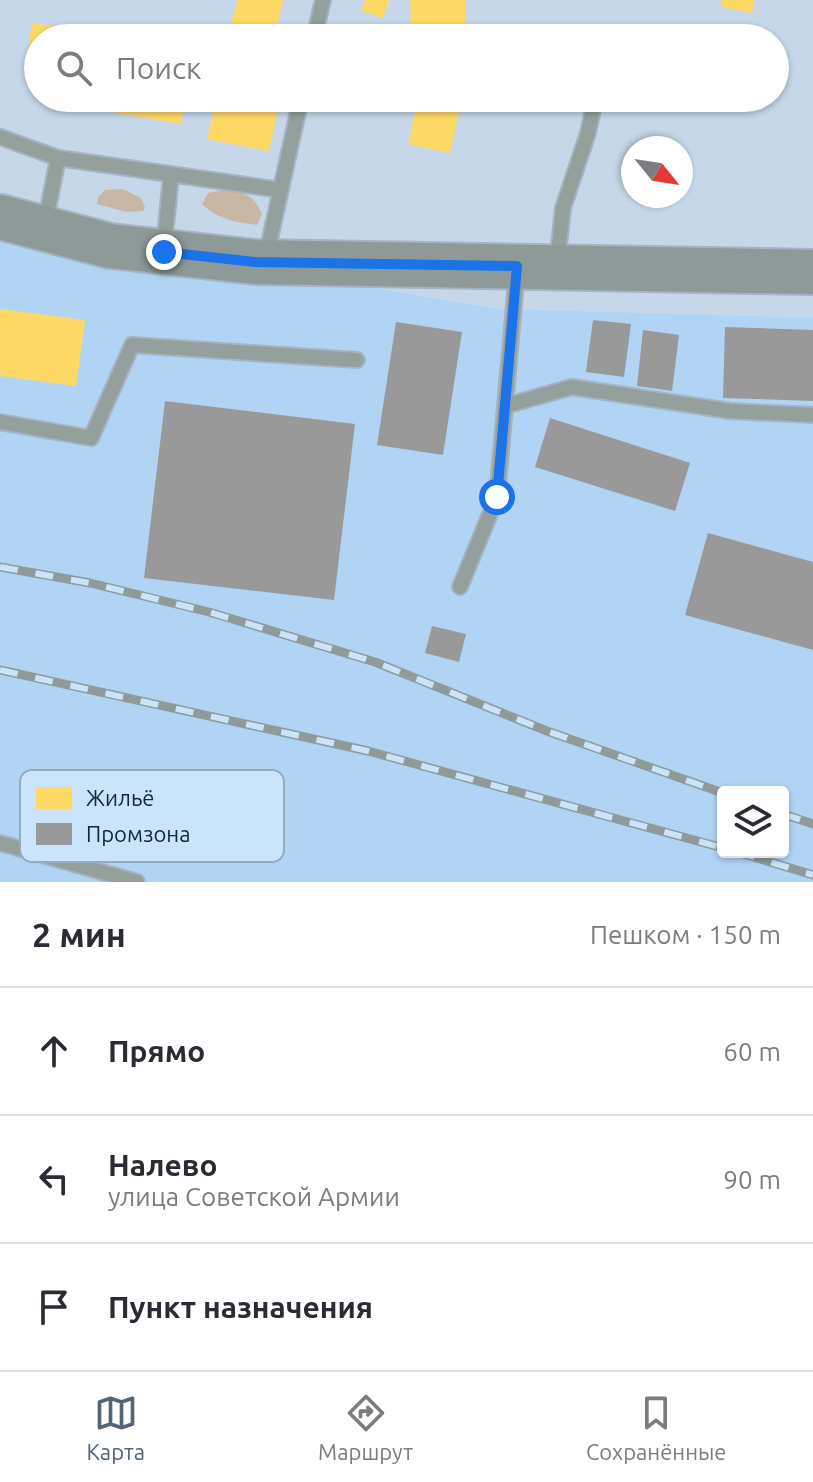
<!DOCTYPE html>
<html lang="ru">
<head>
<meta charset="utf-8">
<style>
	body { margin:0; font-family:Ubuntu,sans-serif; background:#f2f2f3; color:#2b2b33 }
	.controls { position:absolute; right:24px; bottom:24px; display:grid; overflow:hidden; border-radius:8px; box-shadow:0 2px 6px #0004 }
	.controls button { width:72px; height:72px; display:grid; place-items:center; padding:0; border:0; border-bottom:2px solid #e1e1e2; background:#fff; color:#2b2b33; font:40px sans-serif }
	.compass { position:absolute; left:621px; top:136px; width:72px; height:72px; border-radius:50%; background:#fff; box-shadow:0 2px 6px #0004; rotate:120deg }
	.stop { position:absolute; width:24px; height:24px; margin:-18px; border:6px solid #1a73e8; border-radius:50%; background:#fff }
	.stop.end { background:#1a73e8; border-color:#fff; box-shadow:0 2px 8px #0008 }
	.list { margin:0; padding:0; list-style:none }
	h2 { display:flex; justify-content:space-between; align-items:center; height:104px; margin:0; padding:0 32px; font-size:34px }
	h2 small { font-size:26px; font-weight:400; color:#7c7c81 }
	.list li { display:grid; grid-template-columns:52px 1fr auto; gap:24px; align-items:center; box-sizing:border-box; height:128px; padding:0 32px; border-top:2px solid #e1e1e2 }
	.list b { display:block; font-size:30px; white-space:nowrap }
	.list p { margin:0; font-size:26px; white-space:nowrap; color:#7c7c81 }
	.list em { font-size:26px; font-style:normal; color:#7c7c81 }
	.icon { flex:none; width:44px; height:44px; fill:none; stroke:currentColor; stroke-width:2; stroke-linecap:round; stroke-linejoin:round }
	.map { position:relative; flex:none; width:813px; height:882px; overflow:hidden }
	.search { position:absolute; background:#fff; box-shadow:0 2px 6px #0004; left:24px; right:24px; top:24px; height:88px; display:flex; align-items:center; gap:20px; box-sizing:border-box; padding:0 28px; border-radius:44px; color:#7c7c81; font-size:30px }
	.sheet { height:488px; background:#fff }
	nav { display:flex; justify-content:space-around; align-items:center; box-sizing:border-box; height:112px; border-top:2px solid #e1e1e2; background:#fff; font-size:22px; color:#7c7c81 }
	nav a { display:grid; justify-items:center; gap:4px }
	nav .on { color:#536474 }
	.map>svg:first-child { display:block }
	.built { fill:#b1d4f5; fill-rule:evenodd }
	.green { fill:#c9b7a5 }
	.homes { fill:#ffd966 }
	.industry { fill:#999 }
	.lines { fill:none; stroke-linecap:round; stroke-linejoin:round }
	.service-casing { stroke:#a4b4c2; stroke-width:18 }
	.primary-casing { stroke:#a4b4c2; stroke-width:48 }
	.service { stroke:#94a09c; stroke-width:14 }
	.primary { stroke:#8e9a98; stroke-width:44 }
	.rail-casing { stroke:#8f9b9a; stroke-width:9 }
	.rail { stroke:#cae4fc; stroke-width:6; stroke-dasharray:18; stroke-linecap:butt }
	.route { stroke:#1a73e8; stroke-width:10 }
	.key { fill:#cae4fc; stroke:#94abc0; stroke-width:2 }
	.key-label { font-size:22px; fill:#162635 }
</style>
</head>
<body>
<div class="map">
<svg width="813" height="882" viewBox="0 0 813 882">
	<rect width="100%" height="100%" fill="#c5d7e8"/>
	<!-- built -->
	<path class="built" d="M0,227L499,309L813,318V882H0ZM723,792H783V852H723Z"/>
	<!-- green -->
	<path class="green" d="M122,189L141,198L145,207L143,211L126,212L97,204L98,197L105,190Z
		M228,189C246,193 254,196 262,214L257,225C235,222 219,220 202,204L208,193Z"/>
	<!-- homes -->
	<path class="homes" d="M237,0H283L275,34L231,24Z
		M365,0H389L383,18L361,11Z
		M410,0H465V38H411Z
		M722,0H754L752,13L721,7Z
		M32,23L118,36L117,38H38V70L25,68Z
		M543,31L613,33V38H542Z
		M118,98H185L181,124L116,113Z
		M216,98H280L269,151L207,139Z
		M418,98L460,106L450,153L408,144Z
		M0,309L85,320L76,386L0,376Z"/>
	<!-- industry -->
	<path class="industry" d="M593,320L631,324L624,377L586,372Z
		M396,322L462,332L443,455L377,445Z
		M725,327L813,330V401L723,398Z
		M643,330L679,335L672,391L637,386Z
		M165,401L355,424L334,600L144,578Z
		M550,418L690,463L675,511L535,467Z
		M708,533L813,562V650L685,615Z
		M432,626L466,634L459,662L425,653Z"/>
	<g class="lines">
		<defs>
			<path id="service" d="M314,38L323,0
				M0,137L58,158L281,190
				M45,224L58,158
				M164,247L171,175
				M266,257L301,98
				M557,263L563,208L588,133L593,109
				M505,406L572,387L730,411L813,415
				M0,422L91,438L132,345L357,360
				M460,587L497,497L517,271
				M0,843L137,882"/>
			<path id="primary" d="M0,217L110,246L255,262L813,272"/>
		</defs>
		<!-- service casing -->
		<use href="#service" class="service-casing"/>
		<!-- primary casing -->
		<use href="#primary" class="primary-casing"/>
		<!-- service -->
		<use href="#service" class="service"/>
		<!-- primary -->
		<use href="#primary" class="primary"/>
		<defs>
			<path id="rail" d="M0,567L90,583L209,612L375,662L547,731L723,793
				M0,670L368,751L723,848
				M783,814L813,824
				M737,852L813,875"/>
		</defs>
		<!-- rail casing -->
		<use href="#rail" class="rail-casing"/>
		<!-- rail -->
		<use href="#rail" class="rail"/>
	</g>
	<g class="lines">
		<!-- route -->
		<path class="route" d="M164,252L255,262L517,266L497,497"/>
	</g>
	<!-- legend -->
	<rect x="20" y="770" width="264" height="92" rx="12" class="key"/>
	<rect x="36" y="787" width="36" height="22" fill="#ffd966"/>
	<rect x="36" y="823" width="36" height="22" fill="#999"/>
	<g class="key-label">
		<text x="86" y="806">Жильё</text>
		<text x="86" y="842">Промзона</text>
	</g>
</svg>
<div class="controls">
<button><svg class="icon" aria-label="layers" viewBox="0 0 24 24"><path d="M12 4l9 5-9 5-9-5zM3 14l9 5 9-5"/></svg></button>
</div>
<svg class="compass" viewBox="-18 -18 36 36"><path d="M0-13l5 13h-10z" fill="#e53935"/><path d="M0 13l5-13h-10z" fill="#7c7c81"/></svg>
<div class="stop" style="left:497px;top:497px"></div>
<div class="stop end" style="left:164px;top:252px"></div>
<div class="search"><svg class="icon" aria-label="search" viewBox="0 0 24 24"><circle cx="10" cy="10" r="6"/><path d="M15 15l6 6"/></svg>Поиск</div>
</div>
<section class="sheet">
<h2>2 мин<small>Пешком · 150 m</small></h2>
<ul class="list">
<li><svg class="icon" aria-label="ahead" viewBox="0 0 24 24"><path d="M12 20V5M6 11l6-6 6 6"/></svg><div><b>Прямо</b></div><em>60 m</em></li>
<li><svg class="icon" aria-label="left" viewBox="0 0 24 24"><path d="M17 20v-9H6M10 6l-5 5 5 5"/></svg><div><b>Налево</b><p>улица Советской Армии</p></div><em>90 m</em></li>
<li><svg class="icon" aria-label="arrive" viewBox="0 0 24 24"><path d="M6 21V4h12l-3 4 3 4H6"/></svg><div><b>Пункт назначения</b></div></li>
</ul>
</section>
<nav>
<a class="on"><svg class="icon" aria-label="map" viewBox="0 0 24 24"><path d="M3 6l6-2 6 2 6-2v14l-6 2-6-2-6 2zM9 4v14M15 6v14"/></svg>Карта</a>
<a><svg class="icon" aria-label="directions" viewBox="0 0 24 24"><path d="M12 3l9 9-9 9-9-9zM9 14v-3h6M13 9l2 2-2 2"/></svg>Маршрут</a>
<a><svg class="icon" aria-label="saved" viewBox="0 0 24 24"><path d="M7 4h10v16l-5-4-5 4z"/></svg>Сохранённые</a>
</nav>
</body>
</html>
